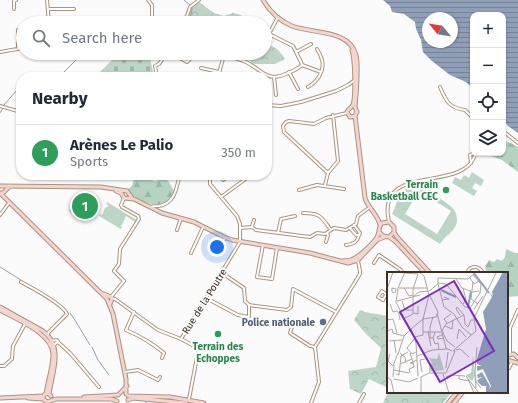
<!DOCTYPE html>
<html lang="en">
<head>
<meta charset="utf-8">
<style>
	body { margin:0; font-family:"Fira Sans",sans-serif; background:#f2f2f3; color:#1f2937 }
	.controls { position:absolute; right:12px; top:12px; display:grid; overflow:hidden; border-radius:8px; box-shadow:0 1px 3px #0004 }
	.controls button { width:36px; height:36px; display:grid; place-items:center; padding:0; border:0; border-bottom:1px solid #e0e1e3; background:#fff; color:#1f2937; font:20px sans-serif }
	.compass { position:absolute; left:422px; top:12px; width:36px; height:36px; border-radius:50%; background:#fff; box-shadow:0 1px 3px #0004; rotate:300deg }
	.you { position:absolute; left:217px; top:247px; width:14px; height:14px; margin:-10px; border:3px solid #fff; border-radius:50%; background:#1a73e8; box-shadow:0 0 0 6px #1a73e833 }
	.badge { display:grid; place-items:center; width:26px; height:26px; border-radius:50%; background:#5748c0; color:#fff; font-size:13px; font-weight:700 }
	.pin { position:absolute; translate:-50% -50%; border:2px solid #fff; box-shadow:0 1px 4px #0006 }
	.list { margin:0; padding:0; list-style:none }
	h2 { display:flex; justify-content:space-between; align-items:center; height:52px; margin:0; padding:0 16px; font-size:17px }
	h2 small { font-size:13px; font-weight:400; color:#747a83 }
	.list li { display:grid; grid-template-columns:26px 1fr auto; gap:12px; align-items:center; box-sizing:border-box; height:56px; padding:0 16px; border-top:1px solid #e0e1e3 }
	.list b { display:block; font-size:15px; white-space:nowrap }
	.list p { margin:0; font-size:13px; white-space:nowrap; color:#747a83 }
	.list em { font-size:13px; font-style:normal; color:#747a83 }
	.icon { flex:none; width:22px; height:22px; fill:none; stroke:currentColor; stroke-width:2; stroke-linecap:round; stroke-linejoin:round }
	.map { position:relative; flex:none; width:518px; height:403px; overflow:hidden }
	.search { position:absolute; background:#fff; box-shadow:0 1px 3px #0004; left:16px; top:16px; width:256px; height:44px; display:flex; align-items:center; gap:10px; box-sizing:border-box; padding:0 14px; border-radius:22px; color:#747a83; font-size:15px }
	.panel { position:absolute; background:#fff; box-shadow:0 1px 3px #0004; left:16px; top:72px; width:256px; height:108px; border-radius:16px }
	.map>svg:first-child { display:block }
	.forest { fill:url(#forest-firs) }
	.cemetery { fill:url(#cemetery-stones) }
	.park { fill:url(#park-crowns) }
	.pitch { fill:#bdd5c7; fill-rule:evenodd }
	.water { fill:url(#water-rules); fill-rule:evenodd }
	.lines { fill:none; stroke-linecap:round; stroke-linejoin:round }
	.stream { stroke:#8f9fb8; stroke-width:1 }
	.street-casing { stroke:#ac937d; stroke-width:4 }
	.secondary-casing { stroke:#ac937d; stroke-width:5 }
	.street { stroke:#fff; stroke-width:2 }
	.secondary { stroke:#f4d4ce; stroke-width:3 }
	.leisure-dot { fill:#2e9e5b; stroke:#fbfbfb; stroke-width:1.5 }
	.service-dot { fill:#5c6f8a; stroke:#fbfbfb; stroke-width:1.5 }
	.labels { text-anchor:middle; stroke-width:4; stroke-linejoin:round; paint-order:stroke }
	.leisure-label { font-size:10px; font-weight:bold; fill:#27864d; stroke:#fbfbfb; text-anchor:end }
	.street-label { font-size:10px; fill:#392f25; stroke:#fbfbfb }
	.service-label { font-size:10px; font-weight:bold; fill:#4e5e75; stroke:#fbfbfb; text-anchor:end }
	.inset-river { fill:none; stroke:#8f9fb8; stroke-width:2 }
	.inset-road { fill:none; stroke:#ada9a5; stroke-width:1 }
	.view { fill:#7b2cbf; fill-opacity:0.15; stroke:#7b2cbf; stroke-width:2 }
	.inset-edge { fill:none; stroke:#392f25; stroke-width:2 }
</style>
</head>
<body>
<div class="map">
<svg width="518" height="403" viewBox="0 0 518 403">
	<defs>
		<pattern id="forest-firs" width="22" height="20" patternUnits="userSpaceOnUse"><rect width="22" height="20" fill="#b4d3c1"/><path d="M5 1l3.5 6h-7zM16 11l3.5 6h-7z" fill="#9cb5a6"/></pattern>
		<pattern id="cemetery-stones" width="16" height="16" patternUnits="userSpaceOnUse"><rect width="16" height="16" fill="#bdd5c7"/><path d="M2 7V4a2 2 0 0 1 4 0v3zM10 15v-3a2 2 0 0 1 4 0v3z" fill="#a3b7ab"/></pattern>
		<pattern id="park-crowns" width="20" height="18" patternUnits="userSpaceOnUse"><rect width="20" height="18" fill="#bdd5c7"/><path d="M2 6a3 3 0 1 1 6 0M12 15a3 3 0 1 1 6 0" fill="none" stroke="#a3b7ab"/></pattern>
		<pattern id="water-rules" width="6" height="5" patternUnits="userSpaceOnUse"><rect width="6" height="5" fill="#8f9fb8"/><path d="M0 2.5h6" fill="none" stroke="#768295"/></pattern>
	</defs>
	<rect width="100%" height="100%" fill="#fbfbfb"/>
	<!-- forest -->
	<path class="forest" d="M503,139L505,142H509L518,147V172L502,160L482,153H503Z
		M135,175H152L153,181H157L161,176L165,175V178L169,182L174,191C164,213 142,204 128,191V189L132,186Z
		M506,249L515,253H518V296L507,297V273H486L485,266L489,260L494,262L497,259L502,261L505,257Z"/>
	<!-- cemetery -->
	<path class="cemetery" d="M119,53H149L154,77H95Z"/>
	<!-- park -->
	<path class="park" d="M199,2L214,13L224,16L233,13L241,15L246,21V23H183L189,16L191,7Z
		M265,44C275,46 280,51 285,59L275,64H253L243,53H265Z
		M360,310L365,312L388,316V388L369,379L361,394L350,389L348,371L376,367L381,348L368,336L354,320Z
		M388,392H452L443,403H383Z"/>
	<!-- pitch -->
	<path class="pitch" d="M472,172L484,180L481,186L475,183L472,188L477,191L474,196L452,183L455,177L461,180L464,175L469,178Z
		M412,186C421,186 449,202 454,210C457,214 457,218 457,222C455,232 445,235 440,244L392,214C399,202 395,192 412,186ZM419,191L451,211L437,234L405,214Z
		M86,191C97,193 101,203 97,213L96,212L90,218L84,220L70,212L69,210L74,201L73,199C76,194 80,192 86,191Z
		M107,202L137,220L135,222L126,216L122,225L120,226L122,227L121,229L99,216L100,214L102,215L105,208L109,206L106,204Z
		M427,392H447L438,399C428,397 422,403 412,402L411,400L415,396L418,395L423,398Z"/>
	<!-- water -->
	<path class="water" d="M383,0H518V133L508,126L503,120V15H473V89L466,82L450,75L432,61L423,52L421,40L416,29L415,22L404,14L392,12L390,6ZM428,18H452V42H428Z"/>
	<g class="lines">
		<!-- stream -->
		<path class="stream" d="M184,0L190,5
			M185,23C190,19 192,14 192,8
			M59,77L83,53
			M4,105L16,91L21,90
			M0,113L3,108
			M0,267L21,280
			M70,313C78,324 83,334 90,345
			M92,347L98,360L109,375
			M145,402L147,403"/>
		<defs>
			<path id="street" d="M47,0L49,23
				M148,0L152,5V23
				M14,9V1L16,0
				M48,9H74
				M181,23L187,16L190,7L199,0
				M18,30V49
				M265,32L269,34
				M0,52L23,48
				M296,52L311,44
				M168,53L173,54L187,62L196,53
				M216,53C226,56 237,58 246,62C264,71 267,83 288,73C293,71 298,69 302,65L301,62L293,46L269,34L278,17
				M302,65L321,72
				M201,68L219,72
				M289,72L298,89
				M157,77L155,66L159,64L167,53
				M198,77H201
				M218,77L224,55
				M274,77L276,95
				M308,87C317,82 325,71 322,60C321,56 319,52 317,49
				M440,87C446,101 449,108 465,110L473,118
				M267,105L281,106L301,102L336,91L348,85L355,80
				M0,106L21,112
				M503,131L518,143
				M328,173L284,132L283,126L286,122L289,121L314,124L326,118L347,113
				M176,175L179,178L196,175
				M199,175L210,176
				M223,180L226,178V175
				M325,185L328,173L338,161L333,115
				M299,190L317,185L344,189
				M221,197L251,175
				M150,207C153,206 156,206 159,206C174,203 176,191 179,178
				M303,213C321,213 321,217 331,230
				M0,215L9,203
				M389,222C375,161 463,194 475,155L474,153L470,155L471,163
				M252,226L254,220
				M240,228L252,227L256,230L310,237L317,233L325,234L334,228L346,230L356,224L358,216L370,207
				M350,228L356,235H359L360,233L354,225
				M177,230L181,218
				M278,233L281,219L295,216
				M326,242L328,235L327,233
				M263,245L257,277L272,279L277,248
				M346,245C353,244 357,243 359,235
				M191,253L203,227
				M216,253L225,238
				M374,263L379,255L401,270L403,273
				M222,273L244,288L245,301L249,305L287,310L291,307L293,289L336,312
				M467,273C470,265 479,265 483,273
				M21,282C32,288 63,304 67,314L47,334
				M386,294L382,291L378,297L383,300L388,291
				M111,297L124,281L114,271L119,264L120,249L139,219L138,216L122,207L121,205L124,198
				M112,298L115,299L158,330L181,339L198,348V352L189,399
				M206,298L238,315L249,317V305
				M134,312L126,330C140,336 152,343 164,353L162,358
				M294,321L290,333L310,346L315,347
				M181,339L240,242V224L237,216L210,184V175
				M51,341L57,340L59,343L57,342L54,345
				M59,343L70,353L99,387
				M510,355V328L518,310
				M0,366H4L12,359L13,346L25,324
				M509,368L512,362
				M125,372L138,370L158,380L160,377
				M311,403L319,382L315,347L360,274V271L358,261
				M359,403L364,394"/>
			<path id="secondary" d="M263,0C270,12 280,21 292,26C313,34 349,29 356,55C359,68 356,93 355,107L357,112L355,116
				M352,50C355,58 356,96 353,105C351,108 348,109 347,112L350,117L355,116
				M355,116L365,198C368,208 378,215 380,225
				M0,186L101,187L127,191L132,198
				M116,191L121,193L124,198L134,199L162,213L194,222L224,237L232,240L310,253L348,263L358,260L377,240L384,237
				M0,193L107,299L113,314L126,379V394
				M0,193H3L9,187
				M394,232L397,237L430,273
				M389,237L395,241L425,273
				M342,261C347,261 351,261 355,258C361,255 376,241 378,235C380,230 378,227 382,223L389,222L394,227V232L389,237L383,236L379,232
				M101,293L111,297L112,299L110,304
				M0,307L43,331C64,346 52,373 49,394
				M0,310C16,319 52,333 53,354C53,367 48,381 46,394
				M507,355L514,354L518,358
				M507,360L518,363
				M51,396L48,393L45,394L43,397V399L47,402L56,399H111L117,401
				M128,396L170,397L204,403
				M84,397L118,395L127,386
				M0,398L43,396
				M28,398L43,399
				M128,400L133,398L186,403
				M448,403L457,392
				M454,403L463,392"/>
		</defs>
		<!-- street casing -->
		<use href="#street" class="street-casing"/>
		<!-- secondary casing -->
		<use href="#secondary" class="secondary-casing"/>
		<!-- street -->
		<use href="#street" class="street"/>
		<!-- secondary -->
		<use href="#secondary" class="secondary"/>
	</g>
	<!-- markers -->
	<g class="leisure-dot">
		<circle cx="446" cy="190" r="4"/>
		<circle cx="218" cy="334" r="4"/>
	</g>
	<circle class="service-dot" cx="323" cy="322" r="4"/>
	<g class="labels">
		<!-- leisure labels -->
		<g class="leisure-label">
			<text x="438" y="188">Terrain<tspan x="438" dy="12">Basketball CEC</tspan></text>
			<text x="218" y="350" text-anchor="middle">Terrain des<tspan x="218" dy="12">Echoppes</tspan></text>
		</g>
		<!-- street labels -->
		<g class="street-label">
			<text transform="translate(204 301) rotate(-58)" y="4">Rue de la Poutre</text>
		</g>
		<!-- service labels -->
		<g class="service-label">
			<text x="315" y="326">Police nationale</text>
		</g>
	</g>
	<!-- overview -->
	<g transform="translate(387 272)">
		<rect width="121" height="121" fill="#fbfbfb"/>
		<path d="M86,84L88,103L85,109L79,103L84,101Z" fill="#b4d3c1"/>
		<path d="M52,81L57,98L42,100V92L45,91L42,86L50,87Z" fill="#bdd5c7"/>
		<path d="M116,0H121V121H99V114H95L90,109L92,107L95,111L92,107L96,105L91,106L90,103L95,100L103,114L102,117L104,114L96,97L90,99V94H95L90,92V87L99,57L96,40L105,25L102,21L106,24L105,20Z" fill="#8f9fb8"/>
		<path class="inset-river" d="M86,0L102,21M54,18L69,25M81,35L84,19"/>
		<path class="inset-road" d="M32,0L37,4L42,23M18,1L31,2L26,17V42L18,46M86,3L94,12M51,6L81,7L89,0M83,6L87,12L92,9M69,7L75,16L86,20L92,19M86,10L84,27L91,32M51,11L59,12L78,35L83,36L93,21L94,12M51,12L57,35L67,42L75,55L84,63M12,16H40M17,16L22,24L26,23M0,17L6,0M42,19L51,12V6M7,21L5,20V16L9,17L8,21M27,24L32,20L41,19M43,24L51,40M55,28L62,27L57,25M10,29L33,23M15,29L18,38H26M3,32L6,40L10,39L12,42L13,48M76,32L79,28L76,16M87,37L96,24M27,41L31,42V34M50,41L59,76L65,79M73,43L69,37L70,35L77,43M77,43L78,52L81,55L84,48H87M17,46L9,30L11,16L18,0M36,47L49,45L51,40M0,48L6,47L10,61M60,51L57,47L64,42M58,54L65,57L66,48M24,57L29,71L31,104M24,57L36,47L42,23M0,59L5,57L6,61L17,64M55,59L60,69L68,75M89,59L87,46L109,1M36,60H54M41,60L44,74M48,60L46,66L48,72L51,71L52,78M54,60L59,52L77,43M55,63L50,65L51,67L56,66M17,64L23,58L17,47M28,65L36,63V47M28,66L20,76L25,82L29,80M46,66H43V55L46,45M70,67L72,57L79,65M7,68L9,81M2,69L15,68M90,75L88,100L89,110L94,116M67,78L89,59M69,78L73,77L82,85M13,81L18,85L19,91M23,81L26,90L23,91L26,92M3,82L1,89L6,94M11,82L17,64M30,84L45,78L60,77M13,92L25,87M6,94L11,81M59,96L61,80M7,98L22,101M35,100L33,88L38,87M23,101L22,97L27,95L26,90L30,88M9,102L12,103L14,84L21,80M56,102L62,121M72,103V107L82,109M88,103L89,116M79,104L92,121M0,105L4,108L7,121M6,105L7,93M34,105L42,101H59L68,79L67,78V80M59,105L65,103L78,104M7,107L22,110L31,106M81,107L87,121M34,121V105"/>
		<path class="view" d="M67,9L107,79L53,110L13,40Z"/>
		<rect width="121" height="121" class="inset-edge"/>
	</g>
</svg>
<div class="controls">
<button>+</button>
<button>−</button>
<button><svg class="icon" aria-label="locate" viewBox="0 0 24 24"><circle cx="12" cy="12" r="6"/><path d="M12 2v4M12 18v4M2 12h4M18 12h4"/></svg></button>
<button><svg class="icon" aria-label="layers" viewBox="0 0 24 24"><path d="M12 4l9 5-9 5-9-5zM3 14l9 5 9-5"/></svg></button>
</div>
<svg class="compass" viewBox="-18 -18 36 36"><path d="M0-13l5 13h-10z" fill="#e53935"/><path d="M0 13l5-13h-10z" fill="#747a83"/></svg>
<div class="you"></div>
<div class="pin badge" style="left:85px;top:206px;background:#2e9e5b">1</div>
<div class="search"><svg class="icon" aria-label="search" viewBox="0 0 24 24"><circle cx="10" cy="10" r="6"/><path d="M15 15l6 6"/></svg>Search here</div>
<section class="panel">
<h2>Nearby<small></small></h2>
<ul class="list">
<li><span class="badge" style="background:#2e9e5b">1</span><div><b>Arènes Le Palio</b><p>Sports</p></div><em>350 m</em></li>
</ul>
</section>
</div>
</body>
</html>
